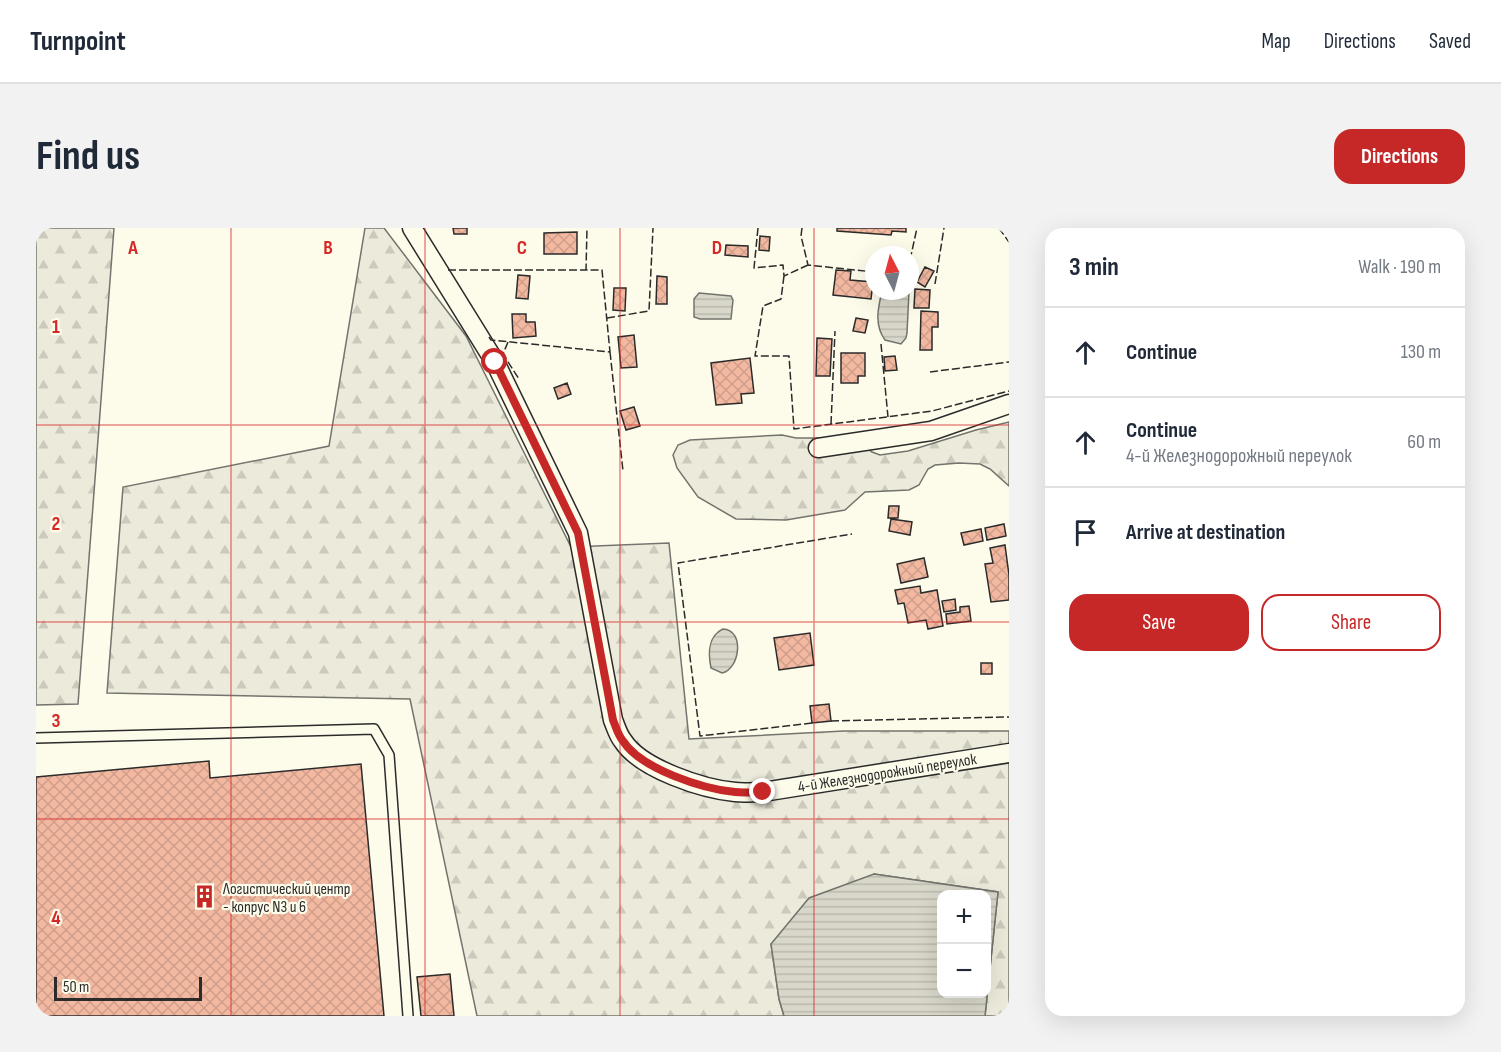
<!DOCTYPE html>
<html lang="en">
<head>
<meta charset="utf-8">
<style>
	body { margin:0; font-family:"Sofia Sans Condensed",sans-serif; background:#f2f2f3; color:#1f2937 }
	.controls { position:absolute; right:18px; bottom:18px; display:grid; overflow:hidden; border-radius:12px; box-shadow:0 6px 24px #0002 }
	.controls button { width:54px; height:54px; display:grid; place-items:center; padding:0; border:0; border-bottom:2px solid #e0e1e3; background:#fff; color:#1f2937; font:30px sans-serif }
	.compass { position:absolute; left:829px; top:18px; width:54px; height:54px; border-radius:50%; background:#fff; box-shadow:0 6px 24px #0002; rotate:354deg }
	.scale { position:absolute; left:18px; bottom:15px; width:148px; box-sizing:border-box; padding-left:6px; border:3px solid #2b2b2b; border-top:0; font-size:16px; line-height:21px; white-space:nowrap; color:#2b2b2b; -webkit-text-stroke:4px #fdfbea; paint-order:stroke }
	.stop { position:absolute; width:18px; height:18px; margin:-14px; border:4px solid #c62828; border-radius:50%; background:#fff }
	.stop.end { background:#c62828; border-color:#fff; box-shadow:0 2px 6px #0008 }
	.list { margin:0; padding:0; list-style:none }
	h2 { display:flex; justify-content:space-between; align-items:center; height:78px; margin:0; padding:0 24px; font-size:26px }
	h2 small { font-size:20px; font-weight:400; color:#747a83 }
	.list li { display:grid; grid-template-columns:39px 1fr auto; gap:18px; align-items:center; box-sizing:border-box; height:90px; padding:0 24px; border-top:2px solid #e0e1e3 }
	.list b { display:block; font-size:22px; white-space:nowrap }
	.list p { margin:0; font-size:20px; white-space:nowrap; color:#747a83 }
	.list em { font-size:20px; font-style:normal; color:#747a83 }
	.actions { display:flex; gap:12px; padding:18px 24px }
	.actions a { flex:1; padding:14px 0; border:2px solid #c62828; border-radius:18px; text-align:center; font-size:21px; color:#c62828 }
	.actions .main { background:#c62828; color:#fff }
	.icon { flex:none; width:33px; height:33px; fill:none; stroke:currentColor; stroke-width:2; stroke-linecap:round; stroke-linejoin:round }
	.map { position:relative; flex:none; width:973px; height:788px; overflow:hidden; border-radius:18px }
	header { display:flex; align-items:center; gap:36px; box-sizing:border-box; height:84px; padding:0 30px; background:#fff; border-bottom:2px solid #e0e1e3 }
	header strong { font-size:28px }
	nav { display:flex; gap:33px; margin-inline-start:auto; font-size:21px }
	.intro { display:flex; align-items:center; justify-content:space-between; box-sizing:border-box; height:144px; padding:0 36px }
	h1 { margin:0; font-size:42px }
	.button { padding:15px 27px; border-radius:18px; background:#c62828; color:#fff; font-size:21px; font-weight:700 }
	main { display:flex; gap:36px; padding:0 36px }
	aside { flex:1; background:#fff; border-radius:18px; box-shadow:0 6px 24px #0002 }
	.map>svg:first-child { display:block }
	.forest { fill:url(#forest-firs); stroke:#74746e; stroke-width:1.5 }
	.water { fill:url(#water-rules); stroke:#74746e; stroke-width:1.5; fill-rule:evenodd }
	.building { fill:url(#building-cross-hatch); stroke:#2b2b2b; stroke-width:1.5 }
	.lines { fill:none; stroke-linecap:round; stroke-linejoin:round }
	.service-casing { stroke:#2b2b2b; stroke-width:12 }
	.minor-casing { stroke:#2b2b2b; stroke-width:21 }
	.service { stroke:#fdfbea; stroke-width:9 }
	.minor { stroke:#fdfbea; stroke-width:18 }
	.fence { stroke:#2b2b2b; stroke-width:1.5; stroke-dasharray:8 3; stroke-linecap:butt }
	.route { stroke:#c62828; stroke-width:8 }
	.grid { fill:none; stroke:#d62828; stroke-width:1.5; stroke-opacity:0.55 }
	.labels { text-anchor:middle; stroke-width:4.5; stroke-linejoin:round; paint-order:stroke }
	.street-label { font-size:16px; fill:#2b2b2b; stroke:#fdfbea }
	.poi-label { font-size:16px; fill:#2b2b2b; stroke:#fdfbea; text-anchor:start }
	.grid-label { font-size:20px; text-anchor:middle; font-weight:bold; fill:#d62828; stroke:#fdfbea; stroke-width:4.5; stroke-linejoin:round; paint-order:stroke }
</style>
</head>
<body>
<header>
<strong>Turnpoint</strong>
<nav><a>Map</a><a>Directions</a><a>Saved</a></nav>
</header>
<div class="intro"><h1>Find us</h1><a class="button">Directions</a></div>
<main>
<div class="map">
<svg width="973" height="788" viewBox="0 0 973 788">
	<defs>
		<pattern id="forest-firs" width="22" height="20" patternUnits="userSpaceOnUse" patternTransform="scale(1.5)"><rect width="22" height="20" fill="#ecebdb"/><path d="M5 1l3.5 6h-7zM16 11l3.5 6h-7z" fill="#cbcabc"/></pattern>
		<pattern id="water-rules" width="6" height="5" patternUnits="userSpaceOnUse" patternTransform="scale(1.5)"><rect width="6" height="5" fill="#d8d7c9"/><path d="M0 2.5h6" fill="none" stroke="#bab9ad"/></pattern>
		<pattern id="building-cross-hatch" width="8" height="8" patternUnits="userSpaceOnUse" patternTransform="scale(1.5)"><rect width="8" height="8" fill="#f2b8a0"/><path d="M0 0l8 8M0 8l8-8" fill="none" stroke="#d09e8a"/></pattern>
	</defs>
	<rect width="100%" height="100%" fill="#fdfbea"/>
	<!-- forest -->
	<path class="forest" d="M0,0H78L42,476L0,477Z
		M329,0H348L430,108L535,319L633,315L653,511L808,503H973V788H949L962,664L838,646L735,716L743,771L748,788H441L374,471L71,465L87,259L293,218Z
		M973,194V258L954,241L944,236L923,235L899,237L892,241L883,257L873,262L829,264L809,282L750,292L700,291L662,269L641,240L637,227L642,217L654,212L746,207L760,210H788L827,217L836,224L844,227L872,223L940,202Z"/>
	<!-- water -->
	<path class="water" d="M846,63H873L871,105L870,110L865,116L849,112C838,97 842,80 846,63Z
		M663,65L695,68L697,72L695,91H664L658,89V71Z
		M687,401C709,402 704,441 686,445L675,440C672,426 672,408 687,401Z
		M838,646L962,664L949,788H748L743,771L735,716L773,670ZM950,666V766H906V666Z"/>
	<!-- building -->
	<path class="building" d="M417,0H431V6H418Z
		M801,0H870V4L856,3L855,7L801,3Z
		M541,4V26H508V5Z
		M724,8L734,9L733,23L723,22Z
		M690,17L712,18V29L689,27Z
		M889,39L898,43L889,59L881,54Z
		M800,42L815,43L814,52L837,54L835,71L797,67Z
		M482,47L494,48L492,71L480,70Z
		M621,48L631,49V76H620Z
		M578,60H590L589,83L577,82Z
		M879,61L894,62L893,80H878Z
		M885,83L902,84V99H896V122H884Z
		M476,86H490V94H499L500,108L477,110Z
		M820,90L832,92L829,105L817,103Z
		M598,107L601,139L585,140L582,109Z
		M781,110L796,111L794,148H780Z
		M805,125H829V148H822V155H805Z
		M859,128L861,142L849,143L848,129Z
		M714,130L718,165L705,166L706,175L680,177L675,135Z
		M531,155L535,166L522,171L518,160Z
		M598,179L604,198L590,202L584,183Z
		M853,278H863L862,290H852Z
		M855,291L876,294L874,307L853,303Z
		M968,296L970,308L951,312L949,300Z
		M945,301L947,313L928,317L925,305Z
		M969,317L973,347V372L955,374L949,336L957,335L954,320Z
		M888,330L892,349L865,355L861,336Z
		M884,358L885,365L901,362L907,398L892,401L890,392L872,395L868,375L862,376L859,362Z
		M919,371L920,382L908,384L906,373Z
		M933,378L935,393L911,396L910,386L924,384V379Z
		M774,405L778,437L743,442L738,410Z
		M945,435H956V446H945Z
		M793,476L795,493L776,495L774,478Z
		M173,533L174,550L325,536L348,788H0V549Z
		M414,746L418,788H385L381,749Z"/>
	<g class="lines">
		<defs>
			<path id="service" d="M0,510L338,501L353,527L372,788"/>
			<path id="minor" d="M376,0L459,134L542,305L577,492C580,499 582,507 587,513C605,541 667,561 699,564C708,565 718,564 727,564L973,525
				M782,220L895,203L973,176"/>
		</defs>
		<!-- service casing -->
		<use href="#service" class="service-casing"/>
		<!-- minor casing -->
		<use href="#minor" class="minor-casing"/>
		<!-- service -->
		<use href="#service" class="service"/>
		<!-- minor -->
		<use href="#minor" class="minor"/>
		<!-- fence -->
		<path class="fence" d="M722,0L718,40L747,37L748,48L772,37
			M766,0L765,8L772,37L838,44
			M963,0L973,14
			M874,32L881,0
			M412,42H550
			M874,46L879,48
			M748,48L745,71L727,78L719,128H753L758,201L896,183L973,163
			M899,56L908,0
			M571,90L613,83L617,0
			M453,109L455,112L574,124L566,42H550L551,0
			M472,114L467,126L483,151
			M845,116L852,189
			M574,124L587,243
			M894,144L973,134
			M795,196L799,103
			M795,493L973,489
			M776,495L664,508L642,335L816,306"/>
	</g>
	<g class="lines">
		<!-- route -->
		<path class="route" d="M459,134L542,305L577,492C580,499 582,507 587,513C605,541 667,561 699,564C708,565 718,564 727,564"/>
	</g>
	<!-- grid -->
	<path class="grid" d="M195,0V788M389,0V788M584,0V788M778,0V788M0,197H973M0,394H973M0,591H973"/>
	<!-- icons -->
	<defs>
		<symbol id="building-bare" viewBox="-9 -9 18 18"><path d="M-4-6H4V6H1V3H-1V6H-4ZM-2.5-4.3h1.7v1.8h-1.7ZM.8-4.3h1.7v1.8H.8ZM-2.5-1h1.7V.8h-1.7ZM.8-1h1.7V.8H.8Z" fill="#c62828" stroke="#fdfbea" stroke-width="2.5" paint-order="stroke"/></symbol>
	</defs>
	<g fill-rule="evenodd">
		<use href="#building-bare" x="152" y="652" width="33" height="33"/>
	</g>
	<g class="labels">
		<!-- street labels -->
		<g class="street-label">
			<text transform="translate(851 544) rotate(-9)" y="6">4-й Железнодорожный переулок</text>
		</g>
		<!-- poi labels -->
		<g class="poi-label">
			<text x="187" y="666">Логистический центр<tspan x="187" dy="18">- копрус N3 и 6</tspan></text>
		</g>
	</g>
	<g class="grid-label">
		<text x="97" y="26">A</text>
		<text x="292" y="26">B</text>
		<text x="486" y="26">C</text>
		<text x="681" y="26">D</text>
		<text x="20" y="105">1</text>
		<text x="20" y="302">2</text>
		<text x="20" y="499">3</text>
		<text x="20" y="696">4</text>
	</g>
</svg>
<div class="controls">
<button>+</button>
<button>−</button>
</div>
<svg class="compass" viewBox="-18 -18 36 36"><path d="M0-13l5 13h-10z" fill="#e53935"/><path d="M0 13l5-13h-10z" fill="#747a83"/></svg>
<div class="scale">50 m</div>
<div class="stop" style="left:459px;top:134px"></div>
<div class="stop end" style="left:727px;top:564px"></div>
</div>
<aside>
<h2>3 min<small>Walk · 190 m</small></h2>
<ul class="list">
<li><svg class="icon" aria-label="ahead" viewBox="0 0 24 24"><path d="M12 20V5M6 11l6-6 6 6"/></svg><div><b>Continue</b></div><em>130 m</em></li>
<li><svg class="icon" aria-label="ahead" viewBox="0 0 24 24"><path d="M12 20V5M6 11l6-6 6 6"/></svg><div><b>Continue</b><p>4-й Железнодорожный переулок</p></div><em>60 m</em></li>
<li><svg class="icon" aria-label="arrive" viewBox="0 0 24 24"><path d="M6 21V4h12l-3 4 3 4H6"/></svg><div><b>Arrive at destination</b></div></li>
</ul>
<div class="actions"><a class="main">Save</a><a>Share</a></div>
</aside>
</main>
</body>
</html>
